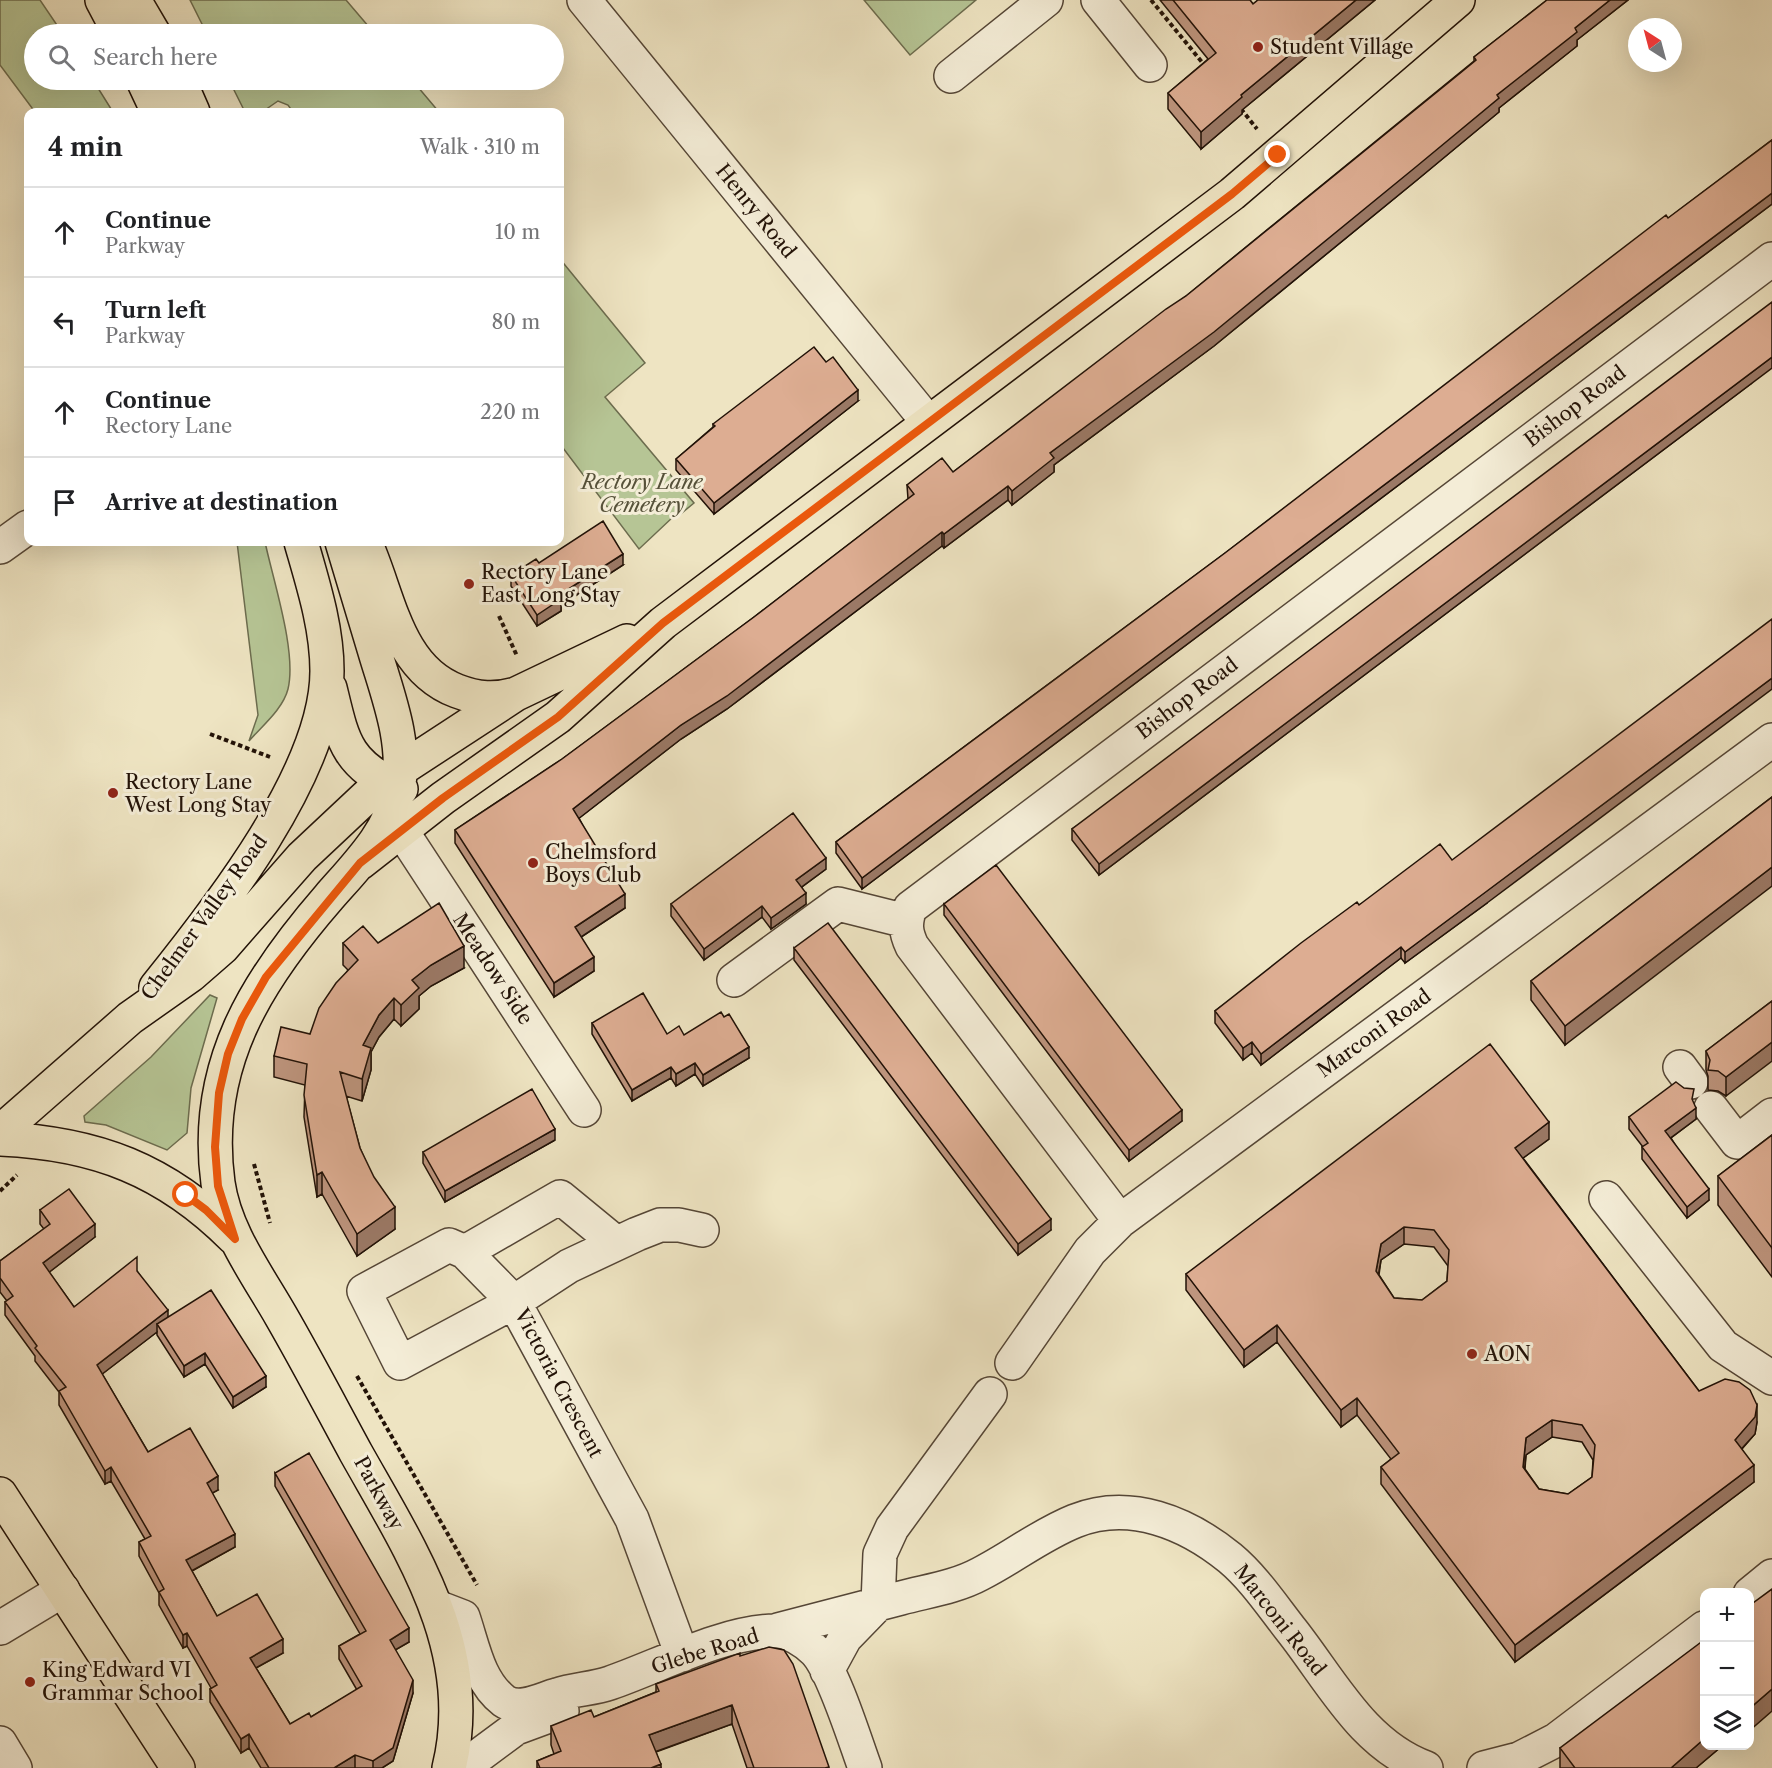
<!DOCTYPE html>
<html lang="en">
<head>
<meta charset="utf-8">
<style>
	body { margin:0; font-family:"Libre Caslon Text",serif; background:#f6f6f6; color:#202124 }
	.controls { position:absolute; right:18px; bottom:18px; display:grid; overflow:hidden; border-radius:12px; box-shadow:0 6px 24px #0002 }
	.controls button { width:54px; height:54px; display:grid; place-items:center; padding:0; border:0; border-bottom:2px solid #e0e0e0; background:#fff; color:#202124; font:30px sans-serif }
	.compass { position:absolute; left:1628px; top:18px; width:54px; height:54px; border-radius:50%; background:#fff; box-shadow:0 6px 24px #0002; rotate:324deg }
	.stop { position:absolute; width:18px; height:18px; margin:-14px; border:4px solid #ea580c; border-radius:50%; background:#fff }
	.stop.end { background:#ea580c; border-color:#fff; box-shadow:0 2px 6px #0008 }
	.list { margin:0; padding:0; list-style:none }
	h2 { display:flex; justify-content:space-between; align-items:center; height:78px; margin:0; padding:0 24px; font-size:26px }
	h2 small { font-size:20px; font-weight:400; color:#757577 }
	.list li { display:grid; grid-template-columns:39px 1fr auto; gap:18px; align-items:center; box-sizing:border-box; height:90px; padding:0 24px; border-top:2px solid #e0e0e0 }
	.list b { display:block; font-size:22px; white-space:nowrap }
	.list p { margin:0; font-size:20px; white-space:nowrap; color:#757577 }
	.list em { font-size:20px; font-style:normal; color:#757577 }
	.icon { flex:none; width:33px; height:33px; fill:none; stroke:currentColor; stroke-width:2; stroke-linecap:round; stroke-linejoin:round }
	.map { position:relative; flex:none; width:1772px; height:1768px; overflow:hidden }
	.search { position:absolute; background:#fff; box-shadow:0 6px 24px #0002; left:24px; top:24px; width:540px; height:66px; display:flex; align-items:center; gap:15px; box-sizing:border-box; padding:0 21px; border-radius:33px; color:#757577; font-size:22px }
	.panel { position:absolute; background:#fff; box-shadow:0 6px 24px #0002; left:24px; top:108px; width:540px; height:438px; border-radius:12px }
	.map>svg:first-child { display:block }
	.green { fill:#b6c595; stroke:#6c6c4e; stroke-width:1.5 }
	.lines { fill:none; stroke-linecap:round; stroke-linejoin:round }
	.minor-casing { stroke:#554636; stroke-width:36 }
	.major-casing { stroke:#221207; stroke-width:36 }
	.path { stroke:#221207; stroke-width:4; stroke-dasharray:4.5 3; stroke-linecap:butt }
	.minor { stroke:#f4edd7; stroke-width:33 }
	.major { stroke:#eee4c2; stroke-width:33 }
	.wall { fill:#be957e; stroke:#221207; stroke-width:1.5; fill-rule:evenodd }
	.shaded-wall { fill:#9b7966; stroke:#221207; stroke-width:1.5 }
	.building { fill:#ddad92; stroke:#221207; stroke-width:1.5; fill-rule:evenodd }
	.route { stroke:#ea580c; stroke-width:8 }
	.poi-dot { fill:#8f2418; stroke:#f4edd7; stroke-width:2 }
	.labels { text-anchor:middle; stroke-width:6; stroke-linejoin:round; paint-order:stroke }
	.poi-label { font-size:20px; fill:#221207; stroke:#f4edd7; text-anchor:start }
	.street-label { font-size:20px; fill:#221207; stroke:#f4edd7 }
	.park-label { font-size:20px; font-style:italic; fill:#565139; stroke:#f4edd7 }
</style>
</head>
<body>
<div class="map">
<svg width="1772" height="1768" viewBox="0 0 1772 1768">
	<rect width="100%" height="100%" fill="#eee4c2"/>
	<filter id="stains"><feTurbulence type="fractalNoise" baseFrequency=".00333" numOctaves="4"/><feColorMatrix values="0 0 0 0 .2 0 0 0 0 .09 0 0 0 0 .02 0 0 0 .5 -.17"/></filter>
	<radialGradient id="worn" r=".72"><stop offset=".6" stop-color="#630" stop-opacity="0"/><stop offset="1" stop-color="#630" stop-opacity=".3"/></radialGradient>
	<!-- green -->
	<path class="green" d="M0,0H40L63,34H34V80H93L113,112H35L0,65Z
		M190,0H346L375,34H207Z
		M864,0H976L910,55Z
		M229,80H412L439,112H293L288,105L278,101L262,112H245Z
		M560,259L645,363L605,397L694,503L677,517L674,516L639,549L560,444Z
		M237,542H265C273,580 297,652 288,689C283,709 262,726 249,741L258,715Z
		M210,995L217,998L191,1088L187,1133L167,1150L106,1125L85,1122L84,1116L151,1057Z"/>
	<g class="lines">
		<defs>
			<path id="minor" d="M584,0L928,422
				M1098,0L1150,65
				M951,76L1046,0
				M0,547L28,527
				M401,830L584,1110
				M734,980L838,904L906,921
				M1680,1067L1691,1082
				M1711,1108L1737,1142L1772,1115
				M1606,1198L1723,1346L1772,1378
				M1120,1221L912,946C905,931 905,923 910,908L1772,259
				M465,1252L560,1197L616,1243
				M1012,1363L1090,1251L1120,1221L1772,740
				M1750,1594L1772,1576
				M437,1607L463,1617C473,1646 478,1681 504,1701C520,1712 542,1699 557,1695C574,1689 593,1689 610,1683C659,1666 723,1632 775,1631C788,1630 806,1642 815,1651C833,1669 855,1741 865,1768
				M0,1628L63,1590
				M778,1630C819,1619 860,1609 901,1598C927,1591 956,1587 980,1574C1012,1558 1040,1535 1075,1521C1130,1499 1187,1523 1230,1558C1254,1578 1273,1607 1292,1631C1332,1682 1363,1745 1426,1768
				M682,1655L632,1519L514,1302L465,1252L449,1245L364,1291L400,1363L514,1302L569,1266L637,1234L660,1225H679L702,1230
				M827,1671L845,1638L878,1604L880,1554L892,1528L990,1394
				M0,1743L15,1768
				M462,1768L516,1728L562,1711
				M1484,1768L1519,1759L1556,1740L1704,1628"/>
			<path id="major" d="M102,0L120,34
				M134,0L154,34
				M143,80L158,112
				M179,80L193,112
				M342,542C353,578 364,615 375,652C388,696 407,743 398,790C391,832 356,866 329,897C256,981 202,1066 218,1183C225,1232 257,1274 281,1316C307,1361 331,1407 356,1453C411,1551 478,1650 449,1768
				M365,542C389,594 396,668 457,691C478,699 495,700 516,694L627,641
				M330,688C343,742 346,764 401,789
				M360,863L443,798L558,717L663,623L1232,194L1458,0
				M156,987C218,910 327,771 327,671C327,627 313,584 301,542
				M0,1132L130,1018L191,975L222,948L302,857L383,781L516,694
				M0,1139C96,1143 166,1170 234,1238
				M0,1494L178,1768"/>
		</defs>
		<!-- minor casing -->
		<use href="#minor" class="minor-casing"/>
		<!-- major casing -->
		<use href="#major" class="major-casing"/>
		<!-- path -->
		<path class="path" d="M1151,0L1206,67
			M1241,109L1257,129
			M499,616L517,656
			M210,734L270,757
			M254,1164L270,1223
			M0,1191L17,1175
			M357,1376L477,1585"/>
		<!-- minor -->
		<use href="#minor" class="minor"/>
		<!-- major -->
		<use href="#major" class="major"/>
	</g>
	<!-- wall -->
	<path class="wall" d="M1160,0H1250L1253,4L1258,0H1375L1242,110V114L1201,149L1168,109V93L1208,59Z
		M1547,0H1628L1577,40V46L1499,108V112L1417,180L1214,346L1054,465V472L1012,505L1008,500L944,548L942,546L727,709L681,739L579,818L625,908L581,937L594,971L554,997L455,843V830L562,759L754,617L908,499L907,485L953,472L1186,296L1474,61V57Z
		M1772,140V204L862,889L836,853V842L1225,553Z
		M1752,383L1099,875L1072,840V829Z
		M858,401L714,514L676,470V459L713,427V424Z
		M539,563L623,565L561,605V611L537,626L511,586V575Z
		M1772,797L1565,1045L1531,1000V981Z
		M1452,860L1487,903L1405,963L1401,958L1261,1065L1252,1053L1243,1060L1215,1023V1011L1359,905Z
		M826,869L802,887L806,904L771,929L762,917L704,960L671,916V904Z
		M944,904L1182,1121L1129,1161L944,915Z
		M343,943H378L464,968L431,986L419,996V1009L401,1026L394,1019L379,1037L371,1052V1070L362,1101L346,1096L360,1148L395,1229L357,1256L322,1194L317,1197L304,1117L305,1085L274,1077V1056L310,1034L348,970L343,965Z
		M794,948L1051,1230L1018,1255L794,960Z
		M1772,1001L1726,1096L1718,1091L1708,1090V1076L1706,1070V1051Z
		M592,1023L667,1034L684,1035L749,1058L703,1086L695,1074L676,1086L671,1078L632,1101L592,1034Z
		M1629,1117L1696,1119L1671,1138L1709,1200L1687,1218L1642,1159V1147H1643L1629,1129Z
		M1772,1135V1277L1718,1205V1176Z
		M1549,1139L1523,1158L1699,1391L1757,1422L1755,1434L1742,1449L1754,1482L1515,1662L1381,1484V1467L1391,1459L1357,1415L1341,1427L1277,1342L1244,1367L1186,1290V1274ZM1404,1244L1434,1247L1448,1266L1447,1281L1422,1300L1394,1298L1379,1275L1381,1260ZM1552,1437L1582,1442L1593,1460L1592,1477L1568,1494L1539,1489L1525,1469L1526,1455Z
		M555,1140L445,1202L423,1163V1152Z
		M40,1210L95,1237L49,1272L74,1307L137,1271L168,1317L266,1387L233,1408L205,1364L184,1377L157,1335V1332L102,1374L148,1452L218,1490L212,1493L235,1547L192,1571L217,1616L283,1653L256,1668L290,1724L311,1717L357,1690L339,1659V1646L360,1634L275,1486V1473L409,1642L395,1650L413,1693L393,1761L382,1768H261L249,1748L241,1753L210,1702V1689L211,1688L187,1646L183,1648L159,1605V1593L139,1556V1542L145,1539L111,1481L105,1484L59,1405V1392L35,1361V1356L5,1315V1302L7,1301L0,1292V1261L44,1229L40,1224Z
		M740,1656L829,1768H747L732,1724L656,1752L661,1768H537V1761L554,1754L551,1745V1726L594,1717L656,1692V1684Z
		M1722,1746L1696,1768H1560V1748Z"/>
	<!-- shaded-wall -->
	<path class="shaded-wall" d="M1356,0H1375L1242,110V114L1201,149V132L1241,95Z
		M1610,0H1628L1577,40V46L1499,108V112L1417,180L1214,346L1054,465V472L1012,505V491L1050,453L1497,95L1575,28Z
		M1772,193V204L862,889V878Z
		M1772,357V368L1099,875V864Z
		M858,390V401L714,514V503Z
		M1008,486V500L944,548V534Z
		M942,532V546L727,709L681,739L573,823V809L681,725Z
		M623,554V565L561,605V611L537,626V615L559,595Z
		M1772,678V689L1487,903L1405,963V952Z
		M826,858V869L796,891V880Z
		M1772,867V886L1565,1045V1026Z
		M806,893V904L771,929V918Z
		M625,894V908L575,941V927Z
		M762,906V917L704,960V949Z
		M464,946V968L431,986L419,996V1009L401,1026V1005L412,980L431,965Z
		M1401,947V958L1261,1065V1054Z
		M594,957V971L554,997V983Z
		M394,998V1019L379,1037L371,1052V1070L362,1101L363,1045L379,1015Z
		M1252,1042V1053L1243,1060V1048Z
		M1772,1042V1061L1726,1096V1077Z
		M749,1047V1058L703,1086V1075Z
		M695,1063V1074L676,1086V1074Z
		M671,1067V1078L632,1101V1090Z
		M1696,1108V1119L1665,1142V1131Z
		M1182,1110V1121L1129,1161V1150Z
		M1549,1122V1139L1515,1164V1148Z
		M555,1129V1140L445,1202V1191Z
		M322,1172V1194L317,1197V1175Z
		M1709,1189V1200L1687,1218V1207Z
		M395,1207V1229L357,1256V1234Z
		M1051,1219V1230L1018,1255V1244Z
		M95,1224V1237L43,1277V1263Z
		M1404,1227V1244L1381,1260L1376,1288V1271L1381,1244Z
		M168,1310V1323L157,1324V1332L97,1378V1365Z
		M1277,1325V1342L1244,1367V1350Z
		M205,1353V1364L184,1377V1366Z
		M266,1376V1387L233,1408V1397Z
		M1357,1398V1415L1341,1427V1410Z
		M1757,1405V1422L1755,1434L1735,1456V1440Z
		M1552,1420V1437L1526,1455L1523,1484V1467L1526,1438Z
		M1754,1465V1482L1515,1662V1645Z
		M111,1467V1481L105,1484V1471Z
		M218,1476V1490L207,1496V1483Z
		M235,1534V1547L186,1574V1560Z
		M409,1628V1642L390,1653V1640Z
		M187,1633V1646L183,1648V1635Z
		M283,1639V1653L250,1671V1658Z
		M413,1680V1693L393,1761L382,1768H373V1761Z
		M1772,1689V1711L1749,1731V1709Z
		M732,1705V1724L649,1754V1735Z
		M249,1734V1748L241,1753V1739Z
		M1704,1739V1746H1722L1696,1768H1671Z
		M355,1755V1768H334Z
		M661,1764V1768H651Z"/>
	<!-- building -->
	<path class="building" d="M1173,0H1250L1253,4L1258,0H1356L1241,95L1242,97L1201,132L1168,93L1216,53Z
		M1547,0H1610L1575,28L1577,32L1497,95L1499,98L1417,166L1214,332L1050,453L1054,458L1012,491L1008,486L944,534L942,532L727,696L681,725L573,809L625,894L575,927L594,957L554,983L455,830L562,759L754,617L914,494L907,485L942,458L953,472L1166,309L1186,296L1453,79L1476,60L1474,57Z
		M1772,140V193L862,878L836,842L1225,553L1666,215L1668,218Z
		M1772,302V357L1099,864L1072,829Z
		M814,347L826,362L833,357L858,390L714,503L676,459L715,426L713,424Z
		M603,521L623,554L559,595L561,599L537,615L511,575L536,559L539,563Z
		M1772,619V678L1487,891L1405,952L1401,947L1261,1054L1252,1042L1243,1048L1215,1011L1301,943L1357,902L1359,905L1440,844L1452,860Z
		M1772,797V867L1565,1026L1531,981Z
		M793,813L826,858L796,880L806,893L771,918L762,906L704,949L671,904Z
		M996,865L1182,1110L1129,1150L944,904Z
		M439,903L464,946L431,965L412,980L419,988L401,1005L394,998L379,1015L363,1045L371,1048L362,1079L340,1072L360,1148L374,1177L395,1207L357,1234L322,1172L317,1175L304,1095L307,1064L274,1056L281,1027L310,1034L319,1008L336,983L358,960L343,943L363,926L378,943Z
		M828,923L1051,1219L1018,1244L794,948Z
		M643,993L667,1034L679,1026L684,1035L721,1012L724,1017L729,1014L749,1047L703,1075L695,1063L676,1074L671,1067L632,1090L592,1023Z
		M1772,1001V1042L1726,1077L1718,1071L1708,1070L1710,1060L1706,1051Z
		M1490,1044L1549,1122L1515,1148L1699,1391L1725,1379L1739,1382L1750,1390L1757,1405L1755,1417L1735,1440L1754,1465L1515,1645L1381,1467L1399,1453L1357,1398L1341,1410L1277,1325L1244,1350L1186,1274ZM1404,1227L1434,1230L1449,1250L1447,1281L1422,1300L1394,1298L1376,1271L1381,1244ZM1552,1420L1582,1425L1595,1445L1592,1477L1568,1494L1539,1489L1523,1467L1526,1438Z
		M1676,1082L1684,1088L1694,1089L1692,1099L1696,1108L1665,1131L1709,1189L1687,1207L1642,1147L1648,1143L1629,1117Z
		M532,1089L555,1129L445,1191L423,1152Z
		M1772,1135V1248L1718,1176Z
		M69,1189L95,1224L43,1263L74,1307L137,1257V1271L168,1310L97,1365L148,1452L190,1428L218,1476L207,1483L235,1534L186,1560L217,1616L257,1594L283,1639L250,1658L290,1724L309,1713L311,1717L362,1686L339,1646L366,1631L275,1473L309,1453L409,1628L390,1640L413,1680L393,1748L373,1761L355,1755L334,1768H269L249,1734L241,1739L210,1689L217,1685L187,1633L183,1635L159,1592L164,1589L139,1542L151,1536L111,1467L105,1471L59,1391L66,1387L35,1348L37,1346L5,1302L13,1296L0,1278V1261L50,1224L40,1210Z
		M211,1290L266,1376L233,1397L205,1353L184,1366L157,1324Z
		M1772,1589V1689L1749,1709V1606Z
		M1704,1640V1739L1671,1768H1575L1560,1748Z
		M769,1647L784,1650L793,1664L829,1767L825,1768H754L732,1705L649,1735L661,1764L651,1768H540L537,1761L561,1751L551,1726L591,1710L594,1717L659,1691L656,1684L740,1653V1656Z"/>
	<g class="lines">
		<!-- route -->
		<path class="route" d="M186,1195L206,1210L235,1239L218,1186L215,1147L219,1093L228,1054L242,1019L266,977L360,863L443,798L558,717L663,623L1232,194L1278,155"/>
	</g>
	<!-- markers -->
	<g class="poi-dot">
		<circle cx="1258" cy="47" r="6"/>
		<circle cx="469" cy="584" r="6"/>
		<circle cx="113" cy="793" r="6"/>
		<circle cx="533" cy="863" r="6"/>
		<circle cx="1472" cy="1354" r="6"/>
		<circle cx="30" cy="1682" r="6"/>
	</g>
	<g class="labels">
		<!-- poi labels -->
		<g class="poi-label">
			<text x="1270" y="54">Student Village</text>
			<text x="481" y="579">Rectory Lane<tspan x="481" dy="23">East Long Stay</tspan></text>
			<text x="125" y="789">Rectory Lane<tspan x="125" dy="23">West Long Stay</tspan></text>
			<text x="545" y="859">Chelmsford<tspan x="545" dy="23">Boys Club</tspan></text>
			<text x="1484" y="1361">AON</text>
			<text x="42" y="1677">King Edward VI<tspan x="42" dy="23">Grammar School</tspan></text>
		</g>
		<!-- street labels -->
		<g class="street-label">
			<text transform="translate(756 211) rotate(51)" y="7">Henry Road</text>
			<text transform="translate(1575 406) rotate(-37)" y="7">Bishop Road</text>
			<text transform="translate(1187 698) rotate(-37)" y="7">Bishop Road</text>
			<text transform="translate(204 917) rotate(-54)" y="7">Chelmer Valley Road</text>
			<text transform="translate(493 969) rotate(57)" y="7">Meadow Side</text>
			<text transform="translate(1374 1033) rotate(-36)" y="7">Marconi Road</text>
			<text transform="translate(559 1383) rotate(62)" y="7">Victoria Crescent</text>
			<text transform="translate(379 1493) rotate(61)" y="7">Parkway</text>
			<text transform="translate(1280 1620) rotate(52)" y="7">Marconi Road</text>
			<text transform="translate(705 1651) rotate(-17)" y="7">Glebe Road</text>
		</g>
		<!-- park labels -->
		<g class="park-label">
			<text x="642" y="489">Rectory Lane<tspan x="642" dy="23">Cemetery</tspan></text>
		</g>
	</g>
	<rect width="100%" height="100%" filter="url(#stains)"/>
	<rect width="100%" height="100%" fill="url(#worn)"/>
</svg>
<div class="controls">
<button>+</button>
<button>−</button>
<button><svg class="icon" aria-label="layers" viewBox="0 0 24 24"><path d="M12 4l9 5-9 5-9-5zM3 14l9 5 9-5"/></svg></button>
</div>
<svg class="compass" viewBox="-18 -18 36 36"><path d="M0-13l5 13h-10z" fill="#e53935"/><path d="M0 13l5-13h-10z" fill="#757577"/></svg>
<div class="stop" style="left:186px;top:1195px"></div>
<div class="stop end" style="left:1278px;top:155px"></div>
<div class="search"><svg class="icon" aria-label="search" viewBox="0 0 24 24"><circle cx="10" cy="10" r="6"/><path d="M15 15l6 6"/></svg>Search here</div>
<section class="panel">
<h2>4 min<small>Walk · 310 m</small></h2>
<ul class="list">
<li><svg class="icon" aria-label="ahead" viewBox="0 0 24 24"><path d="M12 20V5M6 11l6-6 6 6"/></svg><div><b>Continue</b><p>Parkway</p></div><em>10 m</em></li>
<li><svg class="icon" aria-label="left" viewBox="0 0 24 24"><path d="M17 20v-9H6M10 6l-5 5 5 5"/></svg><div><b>Turn left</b><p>Parkway</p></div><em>80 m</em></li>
<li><svg class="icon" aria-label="ahead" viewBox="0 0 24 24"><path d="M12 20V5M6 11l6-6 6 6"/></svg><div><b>Continue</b><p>Rectory Lane</p></div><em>220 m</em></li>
<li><svg class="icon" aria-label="arrive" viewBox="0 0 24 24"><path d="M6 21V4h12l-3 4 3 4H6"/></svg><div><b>Arrive at destination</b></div></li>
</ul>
</section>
</div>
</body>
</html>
